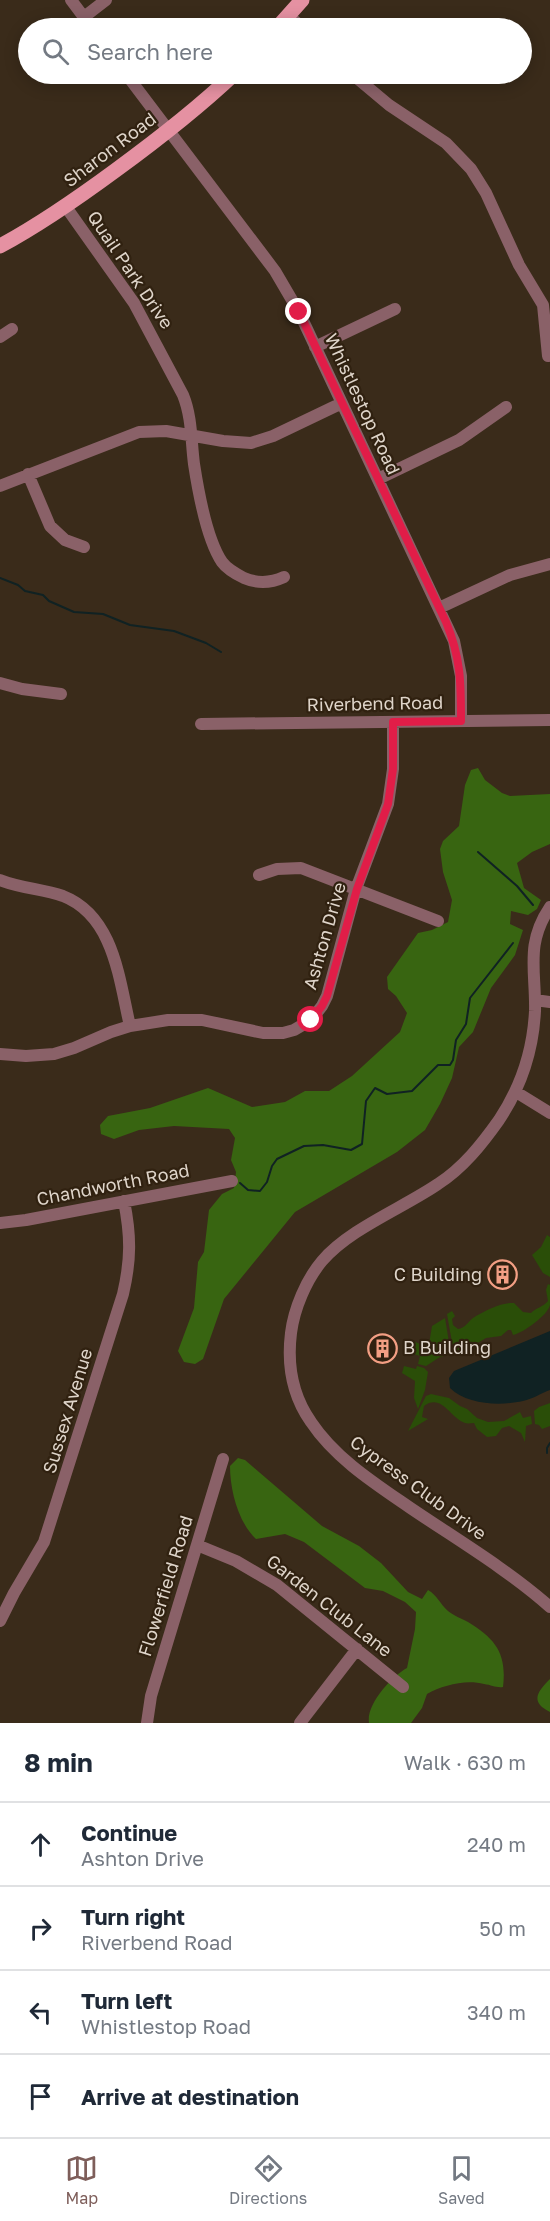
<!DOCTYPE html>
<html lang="en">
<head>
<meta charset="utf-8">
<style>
	body { margin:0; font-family:"Golos Text",sans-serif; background:#f2f2f3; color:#1f2937 }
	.stop { position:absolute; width:18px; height:18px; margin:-14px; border:4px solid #e11d48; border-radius:50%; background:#fff }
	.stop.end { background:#e11d48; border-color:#fff; box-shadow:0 2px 6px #0008 }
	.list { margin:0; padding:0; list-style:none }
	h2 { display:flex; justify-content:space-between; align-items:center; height:78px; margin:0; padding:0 24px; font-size:26px }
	h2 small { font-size:20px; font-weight:400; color:#747a83 }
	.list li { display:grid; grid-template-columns:39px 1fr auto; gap:18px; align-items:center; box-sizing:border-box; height:84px; padding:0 24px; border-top:2px solid #e0e1e3 }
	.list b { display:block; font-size:22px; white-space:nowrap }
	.list p { margin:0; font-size:20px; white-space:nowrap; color:#747a83 }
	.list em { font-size:20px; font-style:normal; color:#747a83 }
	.icon { flex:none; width:33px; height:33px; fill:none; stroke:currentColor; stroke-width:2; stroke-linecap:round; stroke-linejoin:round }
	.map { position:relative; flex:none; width:550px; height:1723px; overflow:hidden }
	.search { position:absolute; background:#fff; box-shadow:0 3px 15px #0003; left:18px; right:18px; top:18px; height:66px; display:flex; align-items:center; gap:15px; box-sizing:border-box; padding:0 21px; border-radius:33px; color:#747a83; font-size:22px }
	.sheet { height:414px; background:#fff }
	nav { display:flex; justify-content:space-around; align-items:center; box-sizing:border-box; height:84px; border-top:2px solid #e0e1e3; background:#fff; font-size:16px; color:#747a83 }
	nav a { display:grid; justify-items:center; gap:3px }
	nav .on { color:#7e5e5a }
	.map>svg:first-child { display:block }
	.green { fill:#2a4e08 }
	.forest { fill:#386511 }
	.water { fill:#102223 }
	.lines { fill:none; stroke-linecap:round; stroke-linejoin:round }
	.stream { stroke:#102223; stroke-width:2 }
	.minor { stroke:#8a6168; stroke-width:12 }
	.major { stroke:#e591a2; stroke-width:15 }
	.route { stroke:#e11d48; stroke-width:8 }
	.labels { text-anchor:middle; stroke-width:4.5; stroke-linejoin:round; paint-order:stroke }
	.street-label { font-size:18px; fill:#dfd5ca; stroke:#302110 }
	.poi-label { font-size:18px; fill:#dfd5ca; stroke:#302110; text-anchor:end }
</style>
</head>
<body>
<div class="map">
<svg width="550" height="1723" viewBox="0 0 550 1723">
	<rect width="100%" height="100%" fill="#3a2b1a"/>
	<!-- green -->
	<path class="green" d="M547,1235L550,1237V1277L543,1273L532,1255L541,1247Z
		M548,1284L550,1285C550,1291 550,1299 550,1305C548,1315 523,1333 513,1335L511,1330H508L501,1336L486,1338L466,1350H455L453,1348L447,1314L452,1311L455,1316L452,1319L453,1325L458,1329C465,1328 467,1323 473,1318C484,1311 502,1302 514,1303L523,1312L531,1313C536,1308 543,1307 548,1301L546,1290Z
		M445,1318L451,1354L440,1357L426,1366L418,1364L420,1356L408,1352L411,1340L422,1345L429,1344L432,1326Z
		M404,1366L416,1369L417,1366L424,1368L428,1372L425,1390L418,1409L414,1398L415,1381L402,1373Z
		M431,1394L449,1398L460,1406L467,1409L477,1418L488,1422L504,1421L520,1412L523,1418L531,1416L532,1424L526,1426L525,1442L521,1433L509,1426L502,1428L496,1436L487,1437L477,1429L474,1423C471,1423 468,1424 465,1423C450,1418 442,1393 424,1406L422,1417L428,1419L408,1431L426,1396Z
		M550,1403V1426L542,1429L539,1425L535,1424L534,1411L539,1407Z"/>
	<!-- forest -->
	<path class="forest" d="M478,768L485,780L502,793L510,796L550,794V844L532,852L517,863L524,888L541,900L537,909L528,915L511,911L510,924L523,930L515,955L491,988L473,1032L459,1047L452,1078L440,1104L425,1130L397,1152L295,1212L224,1299L203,1359L195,1364L184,1362L178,1351L194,1308L198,1262L204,1252L209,1210L222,1194L234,1188L236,1172L231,1160L235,1138L229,1129L174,1126L139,1130L114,1139L101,1134L100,1125L108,1116L150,1108L208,1088L252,1107L285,1102L305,1091H329L352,1076L400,1032L407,1013L396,996L388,989L387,977L418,933L432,930L448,922L452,900L443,872L440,849L443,841L459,826L465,785L471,770Z
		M238,1458L245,1460L322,1526L359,1546L381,1563L408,1592L422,1599L428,1590C437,1595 440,1604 448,1611C453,1615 462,1619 468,1622C496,1639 507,1654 503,1687C496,1688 492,1685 484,1684C466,1679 443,1685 427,1694L422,1708L411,1723H369C366,1704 392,1676 407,1668L415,1629L416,1612L405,1602L383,1591L365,1588L304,1542L285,1534L256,1539C238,1522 230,1490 230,1466Z
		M550,1679V1712C529,1702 538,1691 550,1679Z"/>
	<!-- water -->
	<path class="water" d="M550,1331V1390C541,1393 533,1399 523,1401C501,1406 467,1405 450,1388L449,1378L454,1371Z"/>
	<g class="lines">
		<!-- stream -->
		<path class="stream" d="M0,578L18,585L25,591L43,595L49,601L74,612L103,614L130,625L174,631L206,643L221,652
			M478,852L517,886L533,905
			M240,1183L248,1190L260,1191L267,1182L272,1166L277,1159L304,1146L323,1145L351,1150L362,1144L366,1101L375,1088L387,1094L412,1091L438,1065H450L453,1060L456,1040L466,1024L470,998L513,943
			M547,1453V1448L550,1443"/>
		<!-- minor -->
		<path class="minor" d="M71,0L92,28
			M289,16L303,28
			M84,17L106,0
			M126,74L275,271L299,312L454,641L461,676V721
			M352,74L389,105L446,143L471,169L486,193L519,265L543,305L548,356
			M66,207L134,303L183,395C192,417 191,441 194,464C198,490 207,540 222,562C227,569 236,574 244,578C258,584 271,583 284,577
			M0,337L12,329
			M315,347L395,309
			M28,474L50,526L65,540L84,547
			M378,479L459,440L506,407
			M0,486L139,432L166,431L223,441L251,443L273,436L342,403
			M439,608L510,575L550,564
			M0,683L22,689L61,694
			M201,724L550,720
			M259,875L277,869L301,868L438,921
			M0,880C20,888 42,889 63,896C114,916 119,979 130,1026
			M550,907C525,944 536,971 535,1011C533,1051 521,1087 499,1120C482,1144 463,1168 438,1184C403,1208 349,1229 322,1261C306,1280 294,1309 291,1333C287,1365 292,1395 311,1422C335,1458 374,1483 409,1507C456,1539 507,1569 550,1607
			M535,1000L550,1002
			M0,1054L26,1056L54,1054L74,1048L111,1032L130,1026L168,1020H202L263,1033H283L294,1030L311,1020L322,1006L327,996L356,889L388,804L393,769V722
			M516,1092L550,1113
			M0,1223L26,1220L232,1181
			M197,1545L236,1561L277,1585L403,1687
			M0,1621L14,1593L44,1542L123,1294C131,1260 131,1236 124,1201
			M147,1723L151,1696L223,1459
			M300,1723L357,1649"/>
		<!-- major -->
		<path class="major" d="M277,28L302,0
			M0,246C41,224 78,198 116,170C157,140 197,109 234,74"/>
	</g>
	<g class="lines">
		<!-- route -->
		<path class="route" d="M299,312L446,622C461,658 461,683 461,721L393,722V769L388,804L357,889L327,996L322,1006L311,1020"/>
	</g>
	<!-- icons -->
	<defs>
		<symbol id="building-ring" viewBox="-11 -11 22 22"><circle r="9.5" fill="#302110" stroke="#f39f84" stroke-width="1.5"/><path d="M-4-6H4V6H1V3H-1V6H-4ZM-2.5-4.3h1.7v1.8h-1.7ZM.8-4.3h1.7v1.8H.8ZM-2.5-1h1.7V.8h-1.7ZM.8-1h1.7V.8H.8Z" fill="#f39f84"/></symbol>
	</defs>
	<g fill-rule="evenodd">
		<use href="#building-ring" x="486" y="1258" width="33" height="33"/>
		<use href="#building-ring" x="366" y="1332" width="33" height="33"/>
	</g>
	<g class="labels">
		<!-- street labels -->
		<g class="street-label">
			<text transform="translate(110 150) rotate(-37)" y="6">Sharon Road</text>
			<text transform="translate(130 270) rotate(56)" y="6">Quail Park Drive</text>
			<text transform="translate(362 404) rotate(65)" y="6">Whistlestop Road</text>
			<text transform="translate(375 704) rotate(-1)" y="6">Riverbend Road</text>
			<text transform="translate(325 936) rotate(-74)" y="6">Ashton Drive</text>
			<text transform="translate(113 1185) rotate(-11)" y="6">Chandworth Road</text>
			<text transform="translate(68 1411) rotate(-73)" y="6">Sussex Avenue</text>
			<text transform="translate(418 1488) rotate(36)" y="6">Cypress Club Drive</text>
			<text transform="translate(166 1586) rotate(-73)" y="6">Flowerfield Road</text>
			<text transform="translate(329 1606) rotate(38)" y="6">Garden Club Lane</text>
		</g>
		<!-- poi labels -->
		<g class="poi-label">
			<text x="482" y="1281">C Building</text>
			<text x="403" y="1354" text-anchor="start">B Building</text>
		</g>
	</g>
</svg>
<div class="stop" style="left:311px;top:1020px"></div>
<div class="stop end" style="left:299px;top:312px"></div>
<div class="search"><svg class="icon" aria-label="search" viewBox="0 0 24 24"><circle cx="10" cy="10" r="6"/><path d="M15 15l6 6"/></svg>Search here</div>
</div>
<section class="sheet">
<h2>8 min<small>Walk · 630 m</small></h2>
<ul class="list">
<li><svg class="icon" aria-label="ahead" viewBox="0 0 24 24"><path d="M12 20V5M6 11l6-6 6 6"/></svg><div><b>Continue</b><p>Ashton Drive</p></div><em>240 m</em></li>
<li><svg class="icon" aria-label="right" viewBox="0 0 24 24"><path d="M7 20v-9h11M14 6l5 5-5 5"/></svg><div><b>Turn right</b><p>Riverbend Road</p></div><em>50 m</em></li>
<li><svg class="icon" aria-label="left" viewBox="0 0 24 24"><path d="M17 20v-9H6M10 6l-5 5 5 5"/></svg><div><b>Turn left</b><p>Whistlestop Road</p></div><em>340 m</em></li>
<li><svg class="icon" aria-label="arrive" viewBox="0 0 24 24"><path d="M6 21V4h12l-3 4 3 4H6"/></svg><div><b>Arrive at destination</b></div></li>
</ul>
</section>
<nav>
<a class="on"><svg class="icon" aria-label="map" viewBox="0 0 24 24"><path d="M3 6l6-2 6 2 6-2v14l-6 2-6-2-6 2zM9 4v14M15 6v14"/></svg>Map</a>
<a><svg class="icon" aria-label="directions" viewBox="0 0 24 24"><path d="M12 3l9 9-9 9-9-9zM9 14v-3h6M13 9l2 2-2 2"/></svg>Directions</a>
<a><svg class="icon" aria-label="saved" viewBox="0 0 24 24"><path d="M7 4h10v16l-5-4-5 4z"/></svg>Saved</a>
</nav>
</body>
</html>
